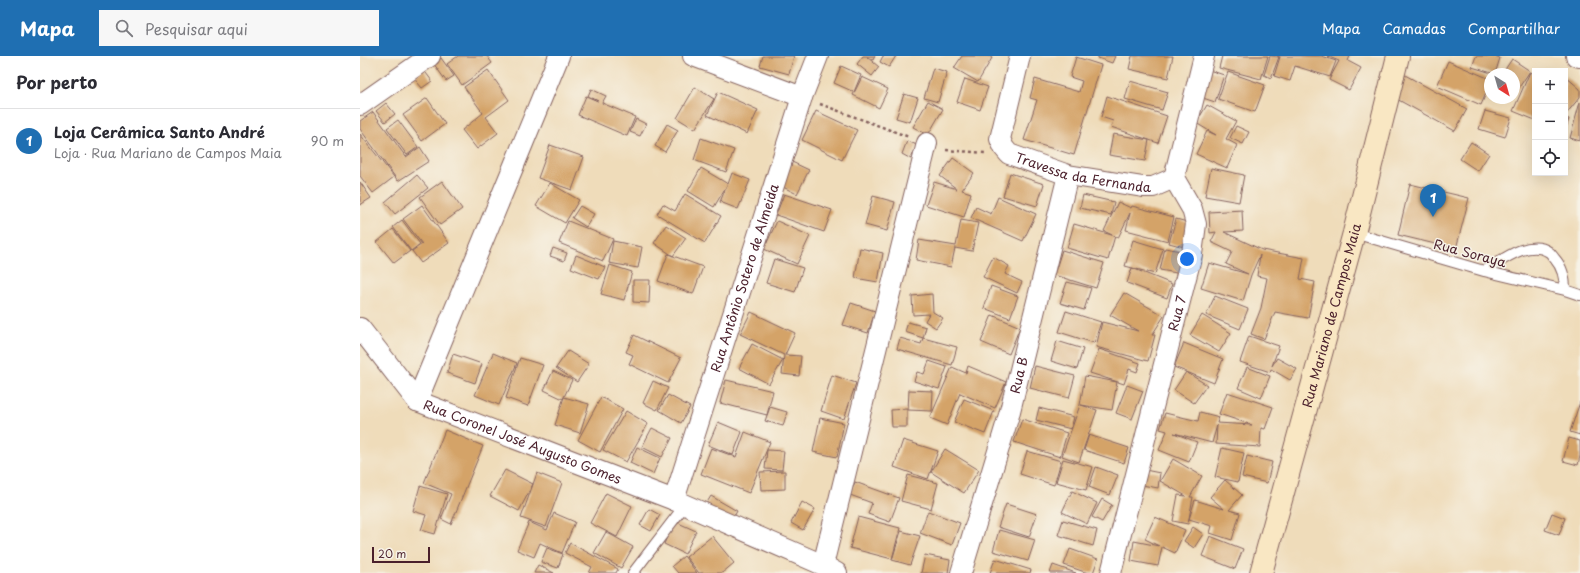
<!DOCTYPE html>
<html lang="pt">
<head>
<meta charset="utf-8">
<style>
	body { margin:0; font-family:"Playpen Sans",sans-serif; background:#f7f7f7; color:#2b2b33 }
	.controls { position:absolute; right:12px; top:12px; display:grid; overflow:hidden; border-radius:0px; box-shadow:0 4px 16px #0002 }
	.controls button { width:36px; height:36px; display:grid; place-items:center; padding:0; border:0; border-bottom:1px solid #e1e1e2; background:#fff; color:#2b2b33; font:20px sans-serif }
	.compass { position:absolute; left:1124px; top:12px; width:36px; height:36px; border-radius:50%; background:#fff; box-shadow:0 4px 16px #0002; rotate:143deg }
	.scale { position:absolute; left:12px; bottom:10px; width:58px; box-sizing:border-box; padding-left:4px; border:2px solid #4a1f2b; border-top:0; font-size:11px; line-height:14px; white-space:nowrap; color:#4a1f2b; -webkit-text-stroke:3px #f7f3e8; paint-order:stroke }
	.you { position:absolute; left:827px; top:203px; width:14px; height:14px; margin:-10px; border:3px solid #fff; border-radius:50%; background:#1a73e8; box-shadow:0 0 0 6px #1a73e833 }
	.badge { display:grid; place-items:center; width:26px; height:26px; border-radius:50%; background:#1f6fb2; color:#fff; font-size:13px; font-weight:700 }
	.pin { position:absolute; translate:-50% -33px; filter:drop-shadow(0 1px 2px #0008) }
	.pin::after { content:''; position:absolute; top:21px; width:14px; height:12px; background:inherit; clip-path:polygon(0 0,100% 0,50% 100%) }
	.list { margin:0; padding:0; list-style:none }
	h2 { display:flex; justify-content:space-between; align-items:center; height:52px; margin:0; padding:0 16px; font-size:17px }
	h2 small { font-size:13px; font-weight:400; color:#7c7c81 }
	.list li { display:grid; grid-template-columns:26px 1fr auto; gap:12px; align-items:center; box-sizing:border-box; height:64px; padding:0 16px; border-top:1px solid #e1e1e2 }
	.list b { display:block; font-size:15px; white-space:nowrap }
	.list p { margin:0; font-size:13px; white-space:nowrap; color:#7c7c81 }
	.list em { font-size:13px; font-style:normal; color:#7c7c81 }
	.icon { flex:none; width:22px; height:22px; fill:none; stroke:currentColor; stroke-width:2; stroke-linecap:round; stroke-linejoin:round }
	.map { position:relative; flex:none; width:1220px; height:517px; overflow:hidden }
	header { display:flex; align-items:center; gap:24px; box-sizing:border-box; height:56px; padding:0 20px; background:#1f6fb2; color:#fff }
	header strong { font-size:19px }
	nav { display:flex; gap:22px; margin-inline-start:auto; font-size:14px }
	.search { width:280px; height:36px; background:#f7f7f7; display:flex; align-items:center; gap:10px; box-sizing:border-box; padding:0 14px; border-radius:0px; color:#7c7c81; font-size:15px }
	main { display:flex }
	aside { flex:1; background:#fff }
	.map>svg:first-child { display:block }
	.building { fill:#d4a367 }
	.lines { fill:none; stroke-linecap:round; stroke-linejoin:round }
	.lane-casing { stroke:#84615d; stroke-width:12 }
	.street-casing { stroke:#84615d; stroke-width:22 }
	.secondary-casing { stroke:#84615d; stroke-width:24 }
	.path { stroke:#84615d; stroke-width:2.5; stroke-dasharray:3 3; stroke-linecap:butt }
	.lane { stroke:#fff; stroke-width:10 }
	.street { stroke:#fff; stroke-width:20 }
	.secondary { stroke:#f9e7c3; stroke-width:22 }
	.labels { text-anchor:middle; stroke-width:3; stroke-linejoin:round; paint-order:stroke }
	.street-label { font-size:13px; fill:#4a1f2b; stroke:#f7f3e8 }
</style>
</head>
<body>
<header>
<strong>Mapa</strong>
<div class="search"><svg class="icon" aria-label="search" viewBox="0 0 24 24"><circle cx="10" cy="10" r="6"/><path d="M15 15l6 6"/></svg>Pesquisar aqui</div>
<nav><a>Mapa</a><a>Camadas</a><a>Compartilhar</a></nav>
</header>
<main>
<aside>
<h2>Por perto<small></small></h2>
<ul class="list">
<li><span class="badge">1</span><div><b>Loja Cerâmica Santo André</b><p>Loja · Rua Mariano de Campos Maia</p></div><em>90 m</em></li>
</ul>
</aside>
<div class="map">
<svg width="1220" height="517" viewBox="0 0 1220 517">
	<rect width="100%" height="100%" fill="#f7f3e8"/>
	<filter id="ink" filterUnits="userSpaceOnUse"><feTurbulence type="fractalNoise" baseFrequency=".025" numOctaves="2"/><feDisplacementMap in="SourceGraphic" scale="8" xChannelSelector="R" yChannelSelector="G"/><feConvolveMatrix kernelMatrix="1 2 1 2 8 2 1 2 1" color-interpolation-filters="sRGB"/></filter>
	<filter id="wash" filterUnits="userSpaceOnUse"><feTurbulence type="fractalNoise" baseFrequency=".012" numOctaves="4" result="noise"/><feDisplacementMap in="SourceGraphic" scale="16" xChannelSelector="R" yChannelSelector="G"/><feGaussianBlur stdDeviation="0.9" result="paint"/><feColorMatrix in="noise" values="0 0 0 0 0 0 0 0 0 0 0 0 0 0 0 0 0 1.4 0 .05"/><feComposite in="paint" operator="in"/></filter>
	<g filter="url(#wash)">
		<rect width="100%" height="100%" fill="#efdcba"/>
		<g id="blocks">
			<!-- building -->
			<path class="building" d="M98,0H127L132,7L102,29L87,8Z
				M403,0H434L429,18L400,10Z
				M503,0H515L513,4L507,1L519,11L512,20L497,8Z
				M523,0H536L529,11L520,6Z
				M602,0H629L632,2L618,26L594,12Z
				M738,0H755L752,7L738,2Z
				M772,0H813L808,22L769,13Z
				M862,0H908L901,23L859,12Z
				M910,0L919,1L911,22L904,19Z
				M917,0H961L976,5L970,21L935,10L930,25L914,20L920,1Z
				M967,0H990L988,5L1001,12L989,34L969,24L979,5Z
				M1116,0H1134L1140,2L1135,18L1112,11Z
				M716,1L741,9L714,99L664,84L677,44L670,42L675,23L719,36L722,25L710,21Z
				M81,2L94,20L86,25L74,8Z
				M1152,3L1170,15L1154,39V18H1142Z
				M1088,5L1130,23V28L1121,49L1077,30Z
				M481,10L501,19L494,36L474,27Z
				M573,12L587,16L578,46L564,42Z
				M63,13L72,25L62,32L53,21Z
				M128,14L149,44L126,61L138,77L117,93L102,74L123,57L104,31Z
				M849,14L864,19L855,46L840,41Z
				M868,16L905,29L895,56L858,43Z
				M1170,16L1175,18V64L1153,55Z
				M1045,19L1107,53L1095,75L1033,41Z
				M1205,20L1220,33V41L1206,58Z
				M502,21L528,33L519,52L493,39Z
				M605,23L628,31L620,54L597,46Z
				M770,25L808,36L802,54L765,43Z
				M335,31L354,43L335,73L317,62Z
				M231,33L246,40L242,47L275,61L267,80L218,59L226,40L238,45L228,40Z
				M358,36L398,54L387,78L347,59Z
				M544,38L558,42L550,66L536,62Z
				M747,40L807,60L798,87L751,71L753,65L741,61Z
				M67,42L85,68L62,85L43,59Z
				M568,45L583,53L568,79L553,71Z
				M1220,46V85L1210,82Z
				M26,47L35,58L25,66L16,55Z
				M847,49L876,65L866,83L877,89L867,112L836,98L847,75L856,79L836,67Z
				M456,55L497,74L482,104L442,84Z
				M1125,55L1151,62L1145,81L1119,73Z
				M13,56L46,101L60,91L69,105L38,125L0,73V65Z
				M1205,62L1209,63L1205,75Z
				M276,63L286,68L280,80L270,76Z
				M38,64L58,91L47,99L27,72Z
				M307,68L318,74L305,96L295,90Z
				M876,70L889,76L883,88L870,82Z
				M0,78L34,121L13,137L0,120Z
				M753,78L789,84L785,105L749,99Z
				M341,82L374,94L366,116L334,104Z
				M547,85L557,89L551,103L542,98Z
				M1111,86L1129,98L1118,115L1100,103Z
				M190,89L224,101L212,134L178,122Z
				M593,102L614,117L602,134L611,137L604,161L566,149L574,126L597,133L580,120Z
				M432,106L449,114L437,138L419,129Z
				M341,112L368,128L372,117L390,124L378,153L360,146L367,129L354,151L328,135Z
				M851,112L884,119L879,146L845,140Z
				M650,117L684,128L677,150L643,140Z
				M57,119L68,132L35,158L25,146Z
				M82,125L102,153L80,169L60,141Z
				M0,126L11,142L0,149Z
				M190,127L219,144L205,167L176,150Z
				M1050,128L1109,142L1096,193L1038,179Z
				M325,138L361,160L345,187L297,158L303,148L315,155Z
				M424,138L472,154L464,176L416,159Z
				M723,139L754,146L751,159L720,152Z
				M513,140L535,146L527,175L505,169Z
				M638,141L676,158L663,185L611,162L616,151L631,158Z
				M758,146L771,152L772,150L814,161L808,185L766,174L770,157L758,182L744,175Z
				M62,149L89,187L61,207L52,195L62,188L43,163Z
				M220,150L234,158L226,171L212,162Z
				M882,154L883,175L864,176L902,194L944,202L940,223L955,226L948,262L915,256L904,283L891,278L901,252L907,222L897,220L900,199L891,219L883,245L841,232L849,207L888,218L866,208L872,196L851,186L856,176L850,177L849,156Z
				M816,163L831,167L824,191L809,187Z
				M42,164L60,188L51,195L33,171Z
				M601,164L618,167L612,195L595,192L591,211L556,204L559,184L596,190Z
				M208,165L253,183L243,205L199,187Z
				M417,165L450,180L437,208L404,193Z
				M714,168L755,180L748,204L707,192Z
				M306,169L326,182L313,200L294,187Z
				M33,173L50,195L34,207L17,186Z
				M773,184L803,193L795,218L765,210Z
				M253,185L282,191L278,212L249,207Z
				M193,192L207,197L204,205L190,200Z
				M500,192L523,197L518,226L495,222Z
				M805,192L826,196L822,218L800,214Z
				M702,194L744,207L736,232L694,219Z
				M308,198L343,211L333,238L298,225Z
				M216,199L245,211L239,223L211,212Z
				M633,201L649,210L645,218L662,226L657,237L623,221Z
				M414,203L443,212L435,236L406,227Z
				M250,209L272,216L264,244L241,238Z
				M772,212L812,228L807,242L767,227Z
				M273,224H290L289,247L273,246Z
				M707,226L731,232L724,254L700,247Z
				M631,230L658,240L650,262L624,252Z
				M764,237L804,260L792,279H795L788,305L736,291L742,266L778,275L750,259Z
				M572,238L573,256L583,262L576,272L565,265L569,258L553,259L552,240Z
				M855,240L888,253L880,273L846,259Z
				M491,247L515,255L508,277L483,269Z
				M706,255L741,266L734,287L699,276Z
				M391,256L435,277L425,299L441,300L439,320L422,318L424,299L380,278Z
				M632,259L660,271L649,298L621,286Z
				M842,259L871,277L859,296L830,279Z
				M548,266L566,271L563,282L545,276Z
				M274,279L321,302L308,327L269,308L273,299L266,296Z
				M889,280L919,290L912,310L917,302L937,313L930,324L911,313L910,316L880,306Z
				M540,282L561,288L563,282L597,291L592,309L537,293Z
				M697,285L723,293L717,313L691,305Z
				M824,287L863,303L854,327L814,311Z
				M392,288L423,304L409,328L379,312Z
				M739,293L780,307L777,316L769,313L764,328L730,317Z
				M208,295L229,308L217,326L196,312Z
				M133,297L157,307L139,349L115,339Z
				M93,298L122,308L115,327L87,317Z
				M160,302L183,309L168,350L146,342Z
				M569,305L587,311L579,333L554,325L557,316L564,318Z
				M608,310L646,326L635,352L600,337L587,369L570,362L592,311L606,317Z
				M675,310L715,320L709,342L670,332Z
				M887,311L910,320L901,342L878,332Z
				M193,315L212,324L203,343L184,334Z
				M826,316L847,329L834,347L814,334Z
				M472,319L496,327L484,363L461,355Z
				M725,320L757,326L752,354L721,349L737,354L719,406L702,400L720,349Z
				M366,324L413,335L407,359L360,347Z
				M293,325L308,332L297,354L283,347Z
				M767,329L783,335L772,363L756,357Z
				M549,334L573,335L572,355L548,354Z
				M867,336L913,351L905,373L901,372L900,391L856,388L857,369L852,387L814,377L837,386L829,406L799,394L807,375L800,373L805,357L838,365L840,356L859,361L857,367L892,369L859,358Z
				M308,339L330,351L321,367L299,354Z
				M204,341L229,348L220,377L195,369Z
				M241,341L263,353L240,396L218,384Z
				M604,343L634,355L625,378L594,366Z
				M1220,346V379L1210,376Z
				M410,351L427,356L423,370L405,365Z
				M679,352L714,361L711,373L676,364Z
				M547,353V371H532L531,354Z
				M266,355L288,368L266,406L243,394Z
				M460,362L484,367L477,401L453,396Z
				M662,363L707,377L700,401L654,386Z
				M358,366L382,376L373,399L348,389Z
				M292,372L312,382L302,401L282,391Z
				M85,374L123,390L91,468L81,463L91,438L64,427Z
				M385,376L410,386L389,437L341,418L351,392L376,401Z
				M729,379L769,392L764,407L724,394Z
				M1209,382L1220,385V400L1218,409L1203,405Z
				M543,384L578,395L568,423L534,411Z
				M277,391L300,402L293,418L270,407Z
				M862,392L884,397L878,426L855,421Z
				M585,393L619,414L604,437L571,416Z
				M407,394L424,395L422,414L405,413Z
				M667,395L701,405L694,429L660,418Z
				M887,400L912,406L907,427L882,421Z
				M703,403L733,411L726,434L696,426Z
				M813,403L842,420L830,441H833L828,468L813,465L818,439L826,440L800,425Z
				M736,411L758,419L750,439L729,431Z
				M145,414L173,428L159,455L130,440Z
				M785,414L800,417L798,432L782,429Z
				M425,415V433L401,434L400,416Z
				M177,417L202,427L186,471L161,462Z
				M548,419L578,427L571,453L541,445Z
				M865,424L882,439L869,454L880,457L872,484L850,477L852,470L829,463L835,444L864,453L850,441Z
				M495,426L539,442L530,466L508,458L512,447L490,439Z
				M60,430L87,438L75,478L61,474L66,459L53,455Z
				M712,435L737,447L727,468L702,456Z
				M246,437L272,450L257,481L230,467Z
				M351,440L377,455L370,468L343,453Z
				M742,443L752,449L742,466L732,461Z
				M442,446L455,453L443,474L431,467Z
				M646,448L677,458L669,481L638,471Z
				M289,453L300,459L291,475L280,469Z
				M568,455L600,467L592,489L560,477Z
				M194,457L215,466L202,497L180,487L174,501L157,494L169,466L187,474Z
				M1192,457L1205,462L1199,479L1185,474Z
				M498,461L540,472L532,503L490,492Z
				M795,461L825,474L815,497L802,491L798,510L771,505L774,485L799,490L785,483Z
				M703,464L737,474L733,490L698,479Z
				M314,465L336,475L325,498L304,488Z
				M833,471L843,478L834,492L824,485Z
				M639,474L675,484L668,505L633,495Z
				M541,475L560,480L550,509L532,504Z
				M246,476L273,491L261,512L234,497Z
				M352,480L374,507L362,517H339L326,501Z
				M850,480L883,493L875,513L842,500Z
				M210,487L258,513L256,517H229L232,511L205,497Z
				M187,492L203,498L198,512L181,506Z
				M710,493L738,503L733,517H728L704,509Z
				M565,499L590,504L588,517H561Z
				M324,500L337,517H318L312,510Z
				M635,503L671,514L670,517H630Z
				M178,509L194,517H174Z
				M693,509L716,517H690Z"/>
		</g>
	</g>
	<g filter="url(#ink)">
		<use href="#blocks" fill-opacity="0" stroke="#84615d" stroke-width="1"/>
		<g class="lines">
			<defs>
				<path id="lane" d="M994,177L1124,215L1205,234L1220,239
					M1124,215C1141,205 1169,182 1189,196C1191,197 1193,201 1195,203C1203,212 1205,222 1205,234
					M273,517L325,449"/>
				<g id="street">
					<path d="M333,0L442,41"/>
					<path id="s1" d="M660,0L640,83L644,92L649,98L708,119L783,131H793L814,122"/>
					<path d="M1216,0L1220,1"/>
					<path d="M0,49L70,0"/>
					<path d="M0,272L57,345"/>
					<path id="s2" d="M57,345L314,444L463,509L477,517"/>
					<path d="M57,345L199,0"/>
					<path id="s3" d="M314,444L442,41L458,0"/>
					<path d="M463,509L567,87"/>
					<path id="s4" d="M601,517L649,359L708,119"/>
					<path id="s5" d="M751,517L832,198L836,168L832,153L814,122L844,0"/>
				</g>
				<g id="secondary">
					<path id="s6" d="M901,517L994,177L1038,0"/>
				</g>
			</defs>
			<!-- lane casing -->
			<use href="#lane" class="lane-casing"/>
			<!-- street casing -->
			<use href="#street" class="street-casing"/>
			<!-- secondary casing -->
			<use href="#secondary" class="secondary-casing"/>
			<!-- path -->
			<path class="path" d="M460,48L549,81
				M586,94L625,97"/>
			<!-- lane -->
			<use href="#lane" class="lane"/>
			<!-- street -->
			<use href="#street" class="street"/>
			<!-- secondary -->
			<use href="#secondary" class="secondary"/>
		</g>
	</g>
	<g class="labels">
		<!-- street labels -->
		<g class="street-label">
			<text dy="5" stroke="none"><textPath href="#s1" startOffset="180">Travessa da Fernanda</textPath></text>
			<text transform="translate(1110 197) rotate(15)" y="5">Rua Soraya</text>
			<text dy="5" stroke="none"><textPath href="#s3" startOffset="233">Rua Antônio Sotero de Almeida</textPath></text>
			<text dy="5" stroke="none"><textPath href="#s5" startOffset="268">Rua 7</textPath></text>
			<text dy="5" stroke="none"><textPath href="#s6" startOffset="267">Rua Mariano de Campos Maia</textPath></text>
			<text dy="5" stroke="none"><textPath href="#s4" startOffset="206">Rua B</textPath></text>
			<text dy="5" stroke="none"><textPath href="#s2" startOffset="113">Rua Coronel José Augusto Gomes</textPath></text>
		</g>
	</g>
</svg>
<div class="controls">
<button>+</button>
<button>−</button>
<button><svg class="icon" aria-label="locate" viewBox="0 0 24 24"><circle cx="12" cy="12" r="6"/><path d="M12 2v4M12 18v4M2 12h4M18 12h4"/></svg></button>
</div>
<svg class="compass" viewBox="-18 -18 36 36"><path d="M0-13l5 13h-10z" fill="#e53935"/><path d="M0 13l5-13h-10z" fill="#7c7c81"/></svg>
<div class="scale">20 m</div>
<div class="you"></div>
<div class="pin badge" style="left:1073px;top:161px">1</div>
</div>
</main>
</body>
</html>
